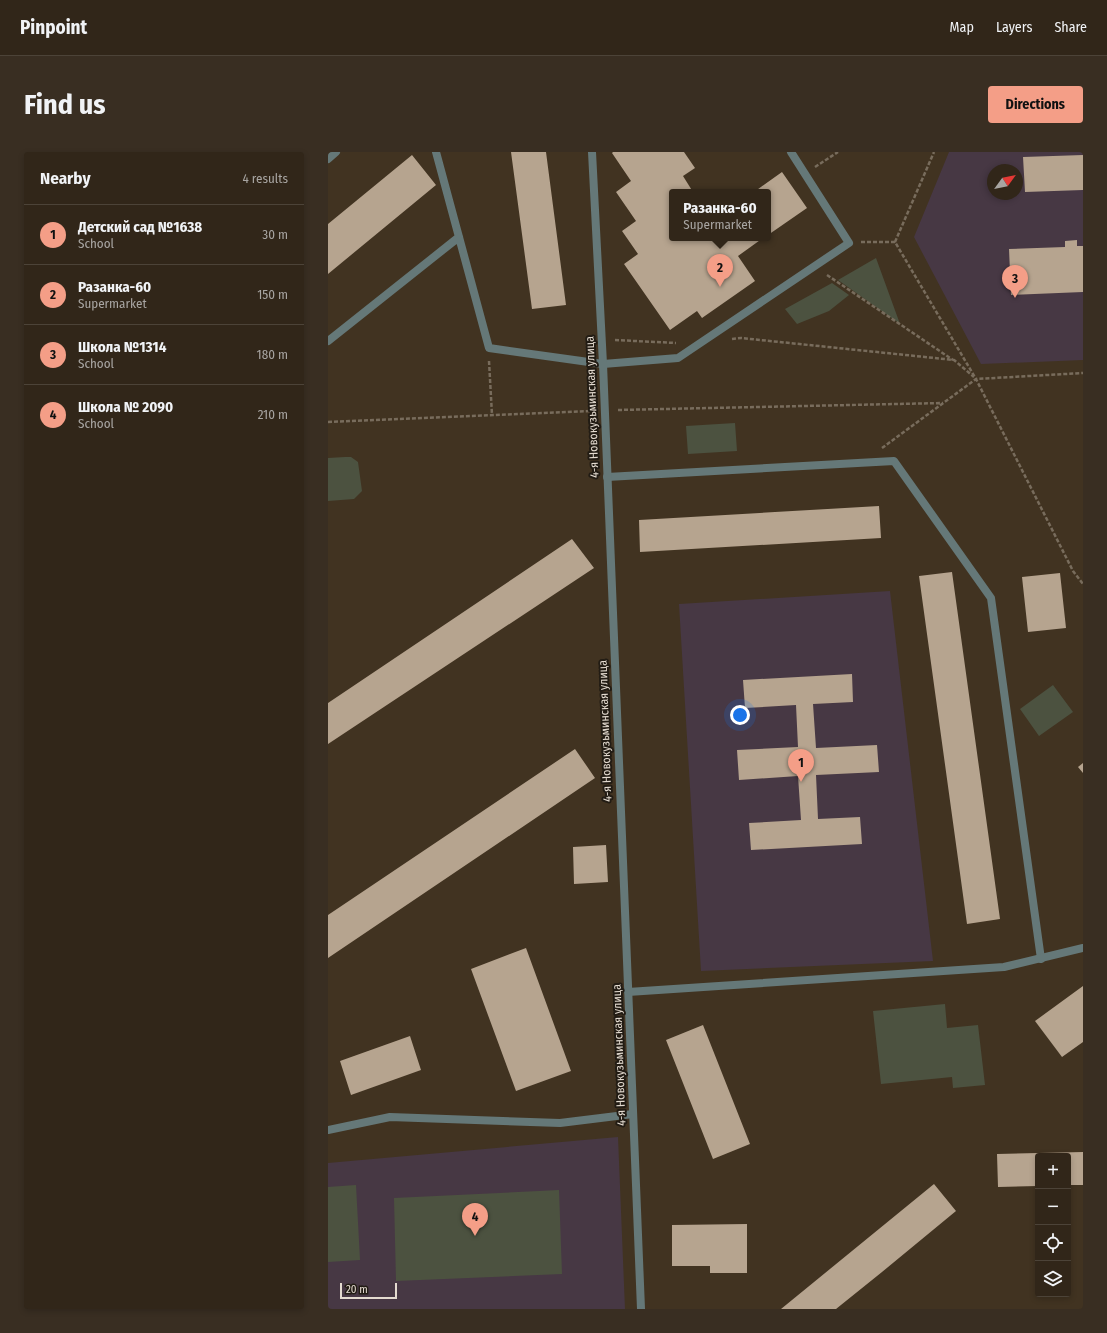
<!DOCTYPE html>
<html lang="en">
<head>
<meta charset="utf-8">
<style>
	body { margin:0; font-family:"Fira Sans Condensed",sans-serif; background:#392e22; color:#f1f3f6 }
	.controls { position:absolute; right:12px; bottom:12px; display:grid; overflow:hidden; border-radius:4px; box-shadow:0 2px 6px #0003 }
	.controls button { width:36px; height:36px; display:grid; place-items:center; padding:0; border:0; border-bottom:1px solid #4c4338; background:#312619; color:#f1f3f6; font:20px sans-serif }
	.compass { position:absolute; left:659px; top:12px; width:36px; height:36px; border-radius:50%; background:#312619; box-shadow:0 2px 6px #0003; rotate:57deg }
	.scale { position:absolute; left:12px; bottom:10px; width:57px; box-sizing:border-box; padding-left:4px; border:2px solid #e4dbd0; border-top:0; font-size:11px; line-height:14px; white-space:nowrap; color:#e4dbd0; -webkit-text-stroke:3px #221c14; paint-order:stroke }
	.you { position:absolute; left:412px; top:563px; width:14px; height:14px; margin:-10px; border:3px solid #fff; border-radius:50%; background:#1a73e8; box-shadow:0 0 0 6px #1a73e833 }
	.badge { display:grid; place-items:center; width:26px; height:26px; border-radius:50%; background:#f49e87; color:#111; font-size:13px; font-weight:700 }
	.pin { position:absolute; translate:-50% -33px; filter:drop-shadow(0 1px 2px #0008) }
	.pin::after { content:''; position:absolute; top:21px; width:14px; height:12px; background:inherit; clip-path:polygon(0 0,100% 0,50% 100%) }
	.popup { position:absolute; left:341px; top:37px; width:102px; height:52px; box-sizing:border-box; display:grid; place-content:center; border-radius:4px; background:#312619; filter:drop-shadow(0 1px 3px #0005); font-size:13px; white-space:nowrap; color:#a8a5a2 }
	.popup b { font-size:15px; color:#f1f3f6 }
	.popup::after { content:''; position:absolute; left:50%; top:100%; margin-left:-8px; border:8px solid transparent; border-top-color:#312619 }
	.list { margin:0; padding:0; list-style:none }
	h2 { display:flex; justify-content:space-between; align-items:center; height:52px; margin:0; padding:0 16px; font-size:17px }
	h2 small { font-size:13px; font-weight:400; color:#a8a5a2 }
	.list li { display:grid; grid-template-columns:26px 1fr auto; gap:12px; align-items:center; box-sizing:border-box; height:60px; padding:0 16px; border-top:1px solid #4c4338 }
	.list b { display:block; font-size:15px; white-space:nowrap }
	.list p { margin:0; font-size:13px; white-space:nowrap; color:#a8a5a2 }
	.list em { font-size:13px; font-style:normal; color:#a8a5a2 }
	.icon { flex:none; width:22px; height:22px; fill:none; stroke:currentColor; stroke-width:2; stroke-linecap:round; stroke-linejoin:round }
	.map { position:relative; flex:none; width:755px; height:1157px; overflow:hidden; border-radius:4px }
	header { display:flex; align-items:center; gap:24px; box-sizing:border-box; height:56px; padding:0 20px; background:#312619; border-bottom:1px solid #4c4338 }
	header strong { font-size:19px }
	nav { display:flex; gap:22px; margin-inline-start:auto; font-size:14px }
	.intro { display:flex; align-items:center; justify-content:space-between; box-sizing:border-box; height:96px; padding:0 24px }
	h1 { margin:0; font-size:28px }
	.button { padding:10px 18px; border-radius:4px; background:#f49e87; color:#111; font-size:14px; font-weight:700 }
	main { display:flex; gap:24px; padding:0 24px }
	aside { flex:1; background:#312619; border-radius:4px; box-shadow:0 2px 6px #0003 }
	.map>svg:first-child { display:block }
	.education { fill:#473844; fill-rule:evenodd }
	.green { fill:#4c5240 }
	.building { fill:#b6a48f }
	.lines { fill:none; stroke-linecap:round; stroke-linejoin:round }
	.path { stroke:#786c5c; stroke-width:2.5; stroke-dasharray:4 2; stroke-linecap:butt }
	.service { stroke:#657878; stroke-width:8 }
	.minor { stroke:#657878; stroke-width:8 }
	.labels { text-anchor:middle; stroke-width:4; stroke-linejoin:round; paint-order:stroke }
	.street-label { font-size:12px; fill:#e4dbd0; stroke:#221c14 }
</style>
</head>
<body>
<header>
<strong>Pinpoint</strong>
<nav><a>Map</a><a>Layers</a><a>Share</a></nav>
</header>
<div class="intro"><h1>Find us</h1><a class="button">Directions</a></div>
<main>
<aside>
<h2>Nearby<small>4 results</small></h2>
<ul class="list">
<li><span class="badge">1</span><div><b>Детский сад №1638</b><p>School</p></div><em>30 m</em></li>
<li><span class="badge">2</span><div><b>Разанка-60</b><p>Supermarket</p></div><em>150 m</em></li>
<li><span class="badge">3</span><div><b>Школа №1314</b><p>School</p></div><em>180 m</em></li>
<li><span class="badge">4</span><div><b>Школа № 2090</b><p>School</p></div><em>210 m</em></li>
</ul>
</aside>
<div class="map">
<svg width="755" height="1157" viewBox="0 0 755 1157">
	<rect width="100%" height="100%" fill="#413321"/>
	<!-- education -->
	<path class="education" d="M621,0H755V208L653,212L586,85ZM665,18H689V42H665Z
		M562,439L605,809L373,819L351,452Z
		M290,985L297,1157H0V1011Z"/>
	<!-- green -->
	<path class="green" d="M548,106L572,172L510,128Z
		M504,131L521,143L501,159L469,172L457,157Z
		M407,271L409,299L360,302L358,274Z
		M17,305H23L30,310L34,339L26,347L0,349V306Z
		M725,533L745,560L711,584L692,557Z
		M617,852L619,876L650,873L657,933L625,936L624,925L553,932L545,859Z
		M28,1033L32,1108L0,1110V1035Z
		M231,1038L234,1122L68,1129L66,1046Z"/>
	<!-- building -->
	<path class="building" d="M183,0H218L238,153L204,157Z
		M285,0H356L367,16L355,24L365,40H344V86H435L410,104L427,129L374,166L369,159L342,178L296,112L310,102L294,79L308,69L288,40L303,29L284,1Z
		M84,3L108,33L0,122V72Z
		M755,3V38L697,40L695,5Z
		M454,20L479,56L440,83V40H426Z
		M749,88V94H755V140L683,143L681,97L737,95V89Z
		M551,354L553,386L312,400L311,368Z
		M244,387L266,416L0,592V551Z
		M624,420L672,767L639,772L591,424Z
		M732,421L738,476L700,480L694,425Z
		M524,522L525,550L485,552L488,596L549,593L551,620L488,623L490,667L532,665L534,692L423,698L421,671L473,668L470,624L411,628L409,598L470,595L468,553L417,556L415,528Z
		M247,597L267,626L0,806V763Z
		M755,611V621L750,615Z
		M278,693L280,730L246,732L245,695Z
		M198,796L243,919L188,939L143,817Z
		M755,834V890L734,905L707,869Z
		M375,873L422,992L385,1007L338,888Z
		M82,884L93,918L23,943L12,909Z
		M755,1000V1033H740V1004H710V1034L670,1035L669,1002Z
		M606,1032L628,1059L554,1120L508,1157H453Z
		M419,1072V1121H382V1114H344V1073Z"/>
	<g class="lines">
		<!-- path -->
		<path class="path" d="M487,15L510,0
			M533,90H567L648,227L745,419L755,432
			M567,90L606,0
			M499,123L625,208
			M404,187L413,186L626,208L646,225
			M287,188L348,191
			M161,209L164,263
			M290,258L615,251
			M0,270L263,259
			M554,296L648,227L755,221"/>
		<!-- service -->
		<path class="service" d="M108,0L161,196L275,212L350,206L521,91L463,0
			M0,7L8,0
			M0,189L131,85
			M279,325L566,309L663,446L713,807
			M0,978L62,965L232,971L305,962"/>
		<!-- minor -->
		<path class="minor" d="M264,0L275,212L313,1157
			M300,840L676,815L755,796"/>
	</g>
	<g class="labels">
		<!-- street labels -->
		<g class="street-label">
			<text transform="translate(264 255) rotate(-92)" y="4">4-я Новокузьминская улица</text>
			<text transform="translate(277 579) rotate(-92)" y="4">4-я Новокузьминская улица</text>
			<text transform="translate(291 903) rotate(-92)" y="4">4-я Новокузьминская улица</text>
		</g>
	</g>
</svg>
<div class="controls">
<button>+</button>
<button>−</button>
<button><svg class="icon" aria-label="locate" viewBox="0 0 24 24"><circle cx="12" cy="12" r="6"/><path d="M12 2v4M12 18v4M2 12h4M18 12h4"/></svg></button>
<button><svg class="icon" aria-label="layers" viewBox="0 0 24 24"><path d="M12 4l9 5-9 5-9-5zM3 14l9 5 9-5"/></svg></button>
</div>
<svg class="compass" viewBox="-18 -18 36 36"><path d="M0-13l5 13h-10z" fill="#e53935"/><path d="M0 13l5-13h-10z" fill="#a8a5a2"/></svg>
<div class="scale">20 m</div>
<div class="you"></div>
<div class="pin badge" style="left:473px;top:630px">1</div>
<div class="pin badge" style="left:392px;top:135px">2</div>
<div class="popup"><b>Разанка-60</b>Supermarket</div>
<div class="pin badge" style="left:687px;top:146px">3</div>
<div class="pin badge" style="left:147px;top:1084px">4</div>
</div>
</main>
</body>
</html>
